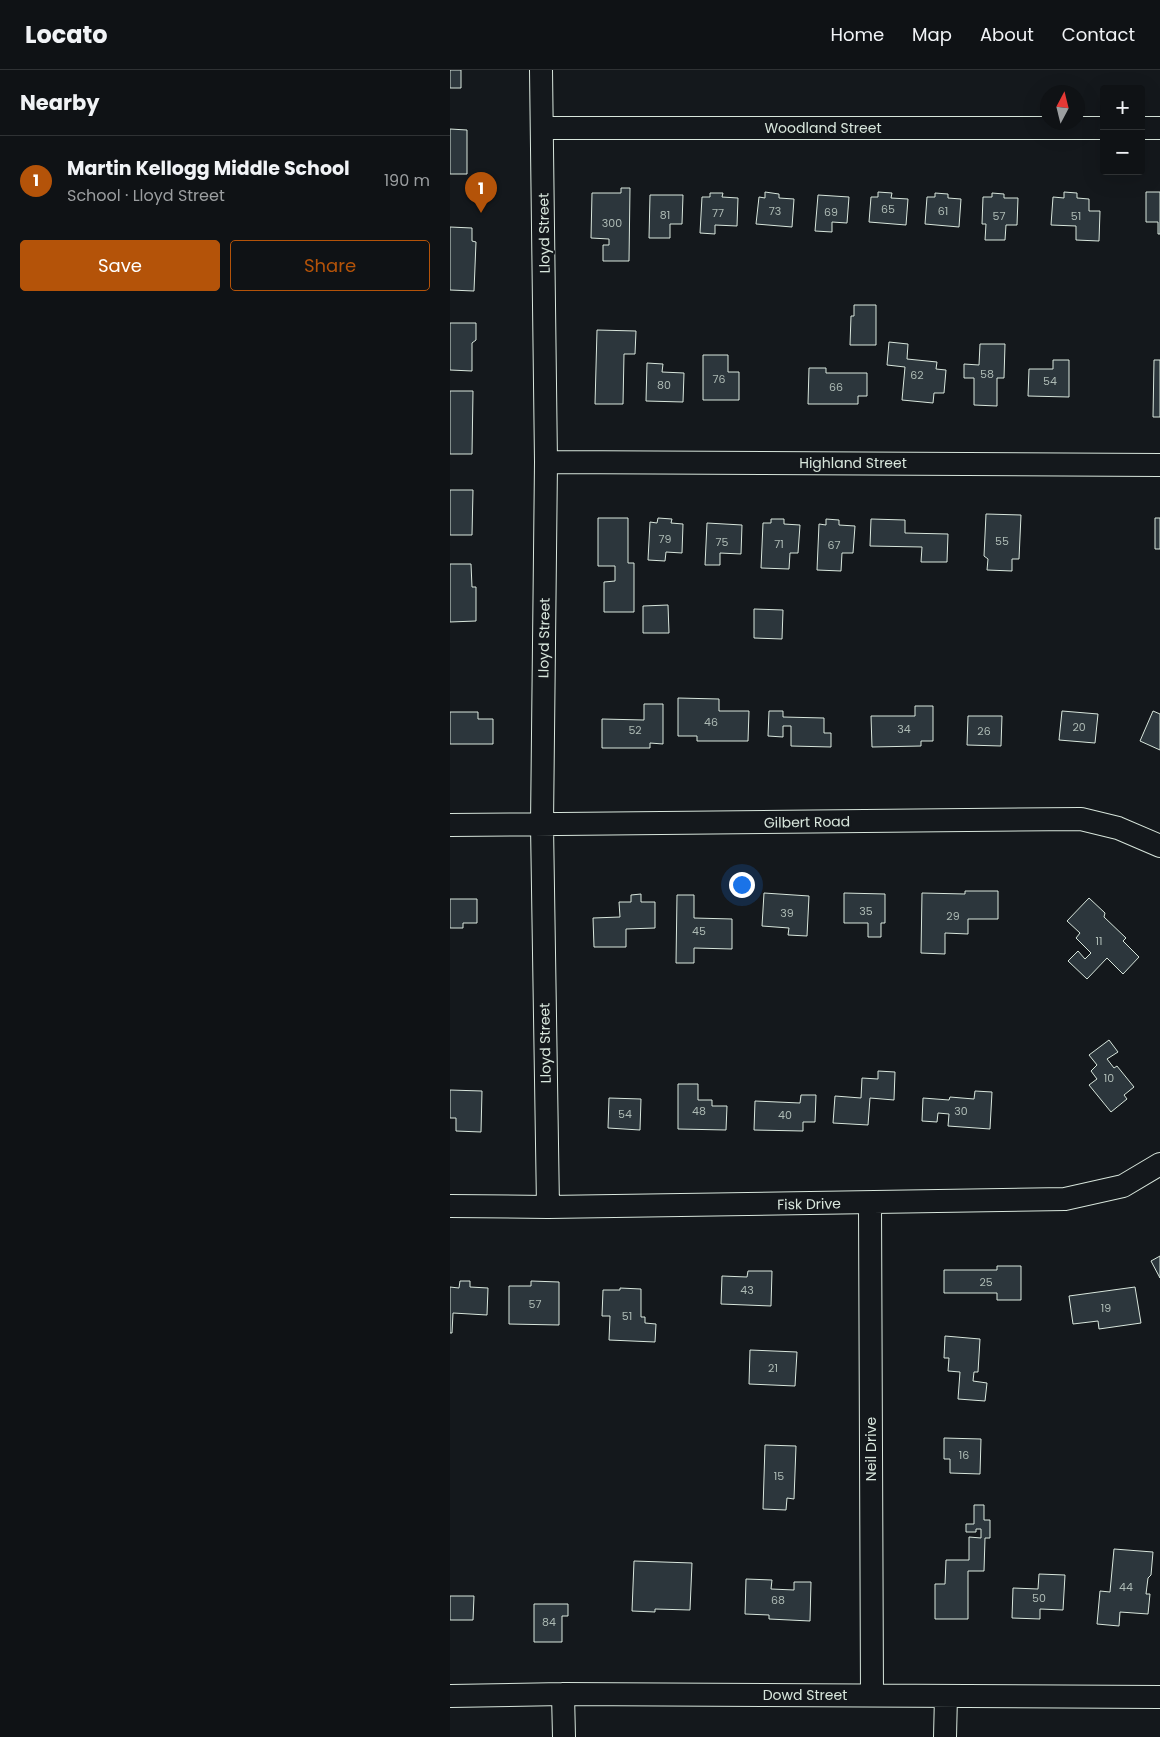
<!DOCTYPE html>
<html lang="en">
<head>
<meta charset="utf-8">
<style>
	body { margin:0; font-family:Poppins,sans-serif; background:#181b1e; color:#f1f3f6 }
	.controls { position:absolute; right:15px; top:15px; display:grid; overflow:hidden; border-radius:5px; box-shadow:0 5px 20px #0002 }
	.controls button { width:45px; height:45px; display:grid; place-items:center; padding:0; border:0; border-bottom:1px solid #2f3234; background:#0f1215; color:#f1f3f6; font:25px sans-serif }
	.compass { position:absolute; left:590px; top:15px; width:45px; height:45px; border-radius:50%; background:#0f1215; box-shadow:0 5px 20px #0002; rotate:7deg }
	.you { position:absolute; left:291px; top:814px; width:18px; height:18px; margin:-12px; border:4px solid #fff; border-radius:50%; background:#1a73e8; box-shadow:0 0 0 8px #1a73e833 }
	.badge { display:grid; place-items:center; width:32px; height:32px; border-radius:50%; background:#b45309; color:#fff; font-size:16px; font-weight:700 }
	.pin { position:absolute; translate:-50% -41px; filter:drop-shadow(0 1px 2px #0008) }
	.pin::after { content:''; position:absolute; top:26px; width:18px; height:15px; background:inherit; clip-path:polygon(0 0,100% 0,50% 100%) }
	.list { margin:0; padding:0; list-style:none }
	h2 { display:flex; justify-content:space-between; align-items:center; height:65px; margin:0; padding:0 20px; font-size:21px }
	h2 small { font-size:16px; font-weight:400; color:#9b9ea0 }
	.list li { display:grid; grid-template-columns:32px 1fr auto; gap:15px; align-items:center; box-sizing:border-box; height:90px; padding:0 20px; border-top:1px solid #2f3234 }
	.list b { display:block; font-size:19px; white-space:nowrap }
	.list p { margin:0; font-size:16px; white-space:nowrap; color:#9b9ea0 }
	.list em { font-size:16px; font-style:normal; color:#9b9ea0 }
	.actions { display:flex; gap:10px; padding:15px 20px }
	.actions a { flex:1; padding:11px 0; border:1px solid #b45309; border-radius:5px; text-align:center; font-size:18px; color:#b45309 }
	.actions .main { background:#b45309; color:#fff }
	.map { position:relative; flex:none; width:710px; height:1667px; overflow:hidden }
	header { display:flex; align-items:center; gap:30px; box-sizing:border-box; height:70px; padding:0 25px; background:#0f1215; border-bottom:1px solid #2f3234 }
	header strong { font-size:24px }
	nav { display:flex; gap:28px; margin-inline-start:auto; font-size:18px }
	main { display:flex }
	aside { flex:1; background:#0f1215 }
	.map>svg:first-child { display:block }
	.building { fill:#2c363c; stroke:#d8e6dc }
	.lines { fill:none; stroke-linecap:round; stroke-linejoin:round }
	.minor-casing { stroke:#d8e6dc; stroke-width:24 }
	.minor { stroke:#14181c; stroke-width:22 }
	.labels { text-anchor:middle; stroke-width:4; stroke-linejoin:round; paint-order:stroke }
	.number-label { font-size:11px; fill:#adbab4 }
	.street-label { font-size:14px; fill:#d8e6dc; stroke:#14181c }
</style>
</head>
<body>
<header>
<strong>Locato</strong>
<nav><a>Home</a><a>Map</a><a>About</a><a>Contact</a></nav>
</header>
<main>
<aside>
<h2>Nearby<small></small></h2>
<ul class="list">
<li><span class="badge">1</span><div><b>Martin Kellogg Middle School</b><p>School · Lloyd Street</p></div><em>190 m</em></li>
</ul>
<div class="actions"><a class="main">Save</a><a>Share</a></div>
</aside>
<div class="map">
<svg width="710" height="1667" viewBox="0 0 710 1667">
	<rect width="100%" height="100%" fill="#14181c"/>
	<!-- building -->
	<path class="building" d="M0,0H11V18H0Z
		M0,59L17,60V104H0Z
		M171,118H180L179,191H153V175H159V169L141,168L142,123H171Z
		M315,122L329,124V128L344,129L342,157L306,154L309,127L315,128Z
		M428,122L442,123L441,128L458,129L456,155L419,152L421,127H428Z
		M614,122L627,123V128L639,129V141H650L649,171L626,170V156L601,155L603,127L614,128Z
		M696,122H710V164H708V152H696Z
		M260,123H273L272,127L288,128L287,156L265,155V164L250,163L252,127H260Z
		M485,123L498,124V128L511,129L509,157L475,154L477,127H485Z
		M542,123L554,124V128H568L567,155H556L555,170H535L536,154H532L533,127H542Z
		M200,125H233L232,154H220V168H199Z
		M368,125L399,127L397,153L382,152V162L365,161Z
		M0,157L22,158V171L26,172L24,221L0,220Z
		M404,235H426V275H400L401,246H404Z
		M0,253H26V270L22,273V301L0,300Z
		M147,260L186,261L185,284H174L173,334H145Z
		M439,272L458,274L457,289L487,292L486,299L496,300L494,323H484L483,333L452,330L455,297L437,295Z
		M530,274H555L554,308H547V336L524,335V308H514V294L529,295Z
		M253,285H278V302H289V330H253Z
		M603,290H619V327L578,326L579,299H603Z
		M704,290H710V347H703Z
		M197,293L213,294L212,302L234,303L233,332L196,331Z
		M359,298H376V303H417V326H408V334H358Z
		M0,321H23L22,384H0Z
		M0,420H23L22,465H0Z
		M536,444L571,445L569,489H562V501L537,500L538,489L534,486Z
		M148,448H178V493H184V542H154V512L165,511V496H148Z
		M208,448L222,449L221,453L233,454L232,483L216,482L215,491L198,490L200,452L207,453Z
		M705,448H710V479H705Z
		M321,449H334V454L350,455L348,483H340L339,499L311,498L313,453H321Z
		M376,449L389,450V455L405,456L403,483H392L391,501L367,500L369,454L376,455Z
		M421,449L455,450V463L498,464L497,492H471L472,477L420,476Z
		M257,453L292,455L291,484L270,483V495H255Z
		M0,494H21L22,517H26V551L0,552Z
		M218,535L219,563H193V536Z
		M304,539L333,540L332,569L304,568Z
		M228,628L269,629V641H299L298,671H247V666H228Z
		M194,634H213V674L200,673V678H152V649L194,650Z
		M465,636H483V671H471V676L422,677L421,646H465Z
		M319,641H333V647L374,648V663H381V677L341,676V656H333V667L318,666Z
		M612,641L648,644L645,673L609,670Z
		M703,641L710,644V680L690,671Z
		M0,642H28V649H43V674H0Z
		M518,646H552L551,676L517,675Z
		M515,821H548V849H518V864L495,863V884L471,883L472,823L515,824Z
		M314,823L359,826L357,866L338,865L339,858L312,856Z
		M394,823L435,824V853H431V867H418V853H394Z
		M191,824V832H205V858L176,859V877H144L143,848L170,847L169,832H181V825Z
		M227,825H244V848L282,849V879L244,878V893H226Z
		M639,828L655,843L654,847L676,868L673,871L689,887L673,904L657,888L637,909L618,891L628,881L635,889L641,883L626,868L630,863L617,851Z
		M0,829H27V853H13V858H0Z
		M659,970L668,982L657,989L664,998L667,996L684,1017L674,1025L677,1029L661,1042L639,1015L647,1009L641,1001L647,995L639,985Z
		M428,1001L445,1002L444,1030L420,1028L418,1055L383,1053L385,1026L411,1028L412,1008L428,1009Z
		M228,1014H248V1030H262V1036H277L276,1060L228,1059Z
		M0,1020L32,1021L31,1062L6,1061V1048H0Z
		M525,1021L542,1022L540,1059L498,1056L499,1044L488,1043L487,1052L472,1051L473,1028L499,1030L500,1027L524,1029Z
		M351,1025H366L365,1052H353V1061L304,1060L305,1031L350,1033Z
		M159,1028L191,1029L190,1060L158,1058Z
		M710,1186V1208L701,1191Z
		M547,1196H571V1230H547V1223H494V1200H547Z
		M298,1201H322L321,1236L271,1234L272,1206L297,1207Z
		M10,1211H20V1217L38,1218L37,1245L3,1243L2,1263H0V1217L9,1218Z
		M81,1211L109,1212V1255L59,1254V1216H81Z
		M685,1217L691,1253L649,1259L648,1251L623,1254L619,1226Z
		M170,1218L191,1219V1247H195V1253L206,1254L205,1272L159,1270L160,1246H152L153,1220H170Z
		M495,1266L530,1269L528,1302H524L523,1311L537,1313L535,1331L508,1329L510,1302L498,1301L499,1288H494Z
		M300,1280L347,1282L345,1316L299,1314Z
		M494,1368L531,1369L530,1404L500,1403V1389H494Z
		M315,1375L346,1376L344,1429L337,1428L336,1440L313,1439Z
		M524,1435H534V1450H540V1468H535L534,1501H518V1549H485V1514H495L496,1490H519V1467L531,1468V1459H526V1462H516V1454H524Z
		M664,1479L703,1482L701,1505L698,1508L696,1524H700L698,1544L670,1542L669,1556L647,1554L650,1521L660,1522Z
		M184,1491L242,1493L240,1540L205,1539V1542L182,1541Z
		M589,1504L615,1505L613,1540L590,1539V1549L562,1548L563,1518L588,1519Z
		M296,1509L322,1510L321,1519L344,1520V1512H361L360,1551L319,1549V1545L295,1544Z
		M0,1526H24L23,1550H0Z
		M84,1534H118V1546H112V1572H84Z"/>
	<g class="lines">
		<defs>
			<path id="minor" d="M91,0L96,392L92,755L98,1137
				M93,58H654
				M691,58H710
				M96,392L710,395
				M0,755L631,749L668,758L710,776
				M420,1133L422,1625
				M0,1136L98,1137L615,1129L673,1116L710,1094
				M113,1624L114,1667
				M0,1626L113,1624L710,1627
				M495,1667L496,1626"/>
		</defs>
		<!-- minor casing -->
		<use href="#minor" class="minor-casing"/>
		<!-- minor -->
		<use href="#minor" class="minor"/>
	</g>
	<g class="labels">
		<!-- number labels -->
		<g class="number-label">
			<text x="438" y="143">65</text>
			<text x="325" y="145">73</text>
			<text x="493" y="145">61</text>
			<text x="381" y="146">69</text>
			<text x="268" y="147">77</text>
			<text x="215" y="149">81</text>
			<text x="549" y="150">57</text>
			<text x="626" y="150">51</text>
			<text x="162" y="157">300</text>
			<text x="537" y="308">58</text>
			<text x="467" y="309">62</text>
			<text x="269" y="313">76</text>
			<text x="600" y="315">54</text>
			<text x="214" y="319">80</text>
			<text x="386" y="321">66</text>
			<text x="215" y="473">79</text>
			<text x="552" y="475">55</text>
			<text x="272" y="476">75</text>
			<text x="329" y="478">71</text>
			<text x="384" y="479">67</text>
			<text x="261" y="656">46</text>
			<text x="629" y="661">20</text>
			<text x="454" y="663">34</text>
			<text x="185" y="664">52</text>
			<text x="534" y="665">26</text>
			<text x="416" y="845">35</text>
			<text x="337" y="847">39</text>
			<text x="503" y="850">29</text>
			<text x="249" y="865">45</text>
			<text x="649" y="875">11</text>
			<text x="659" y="1012">10</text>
			<text x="249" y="1045">48</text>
			<text x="511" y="1045">30</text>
			<text x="175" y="1048">54</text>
			<text x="335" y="1049">40</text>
			<text x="536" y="1216">25</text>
			<text x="297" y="1224">43</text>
			<text x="85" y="1238">57</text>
			<text x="656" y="1242">19</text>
			<text x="177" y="1250">51</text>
			<text x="323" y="1302">21</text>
			<text x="514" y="1389">16</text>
			<text x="329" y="1410">15</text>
			<text x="676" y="1521">44</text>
			<text x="589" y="1532">50</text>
			<text x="328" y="1534">68</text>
			<text x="99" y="1556">84</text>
		</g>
		<!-- street labels -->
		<g class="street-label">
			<text x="373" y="63">Woodland Street</text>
			<text transform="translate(94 163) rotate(-91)" y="5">Lloyd Street</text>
			<text x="403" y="398">Highland Street</text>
			<text transform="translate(94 568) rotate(-89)" y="5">Lloyd Street</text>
			<text transform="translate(357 752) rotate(-1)" y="5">Gilbert Road</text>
			<text transform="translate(95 973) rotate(-91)" y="5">Lloyd Street</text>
			<text transform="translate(359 1134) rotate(-1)" y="5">Fisk Drive</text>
			<text transform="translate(421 1379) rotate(-90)" y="5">Neil Drive</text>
			<text x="355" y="1630">Dowd Street</text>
		</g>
	</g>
</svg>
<div class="controls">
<button>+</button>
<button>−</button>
</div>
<svg class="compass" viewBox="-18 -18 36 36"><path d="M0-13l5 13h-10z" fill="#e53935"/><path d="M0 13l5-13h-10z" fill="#9b9ea0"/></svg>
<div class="you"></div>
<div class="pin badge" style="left:31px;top:143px">1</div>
</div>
</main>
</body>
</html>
